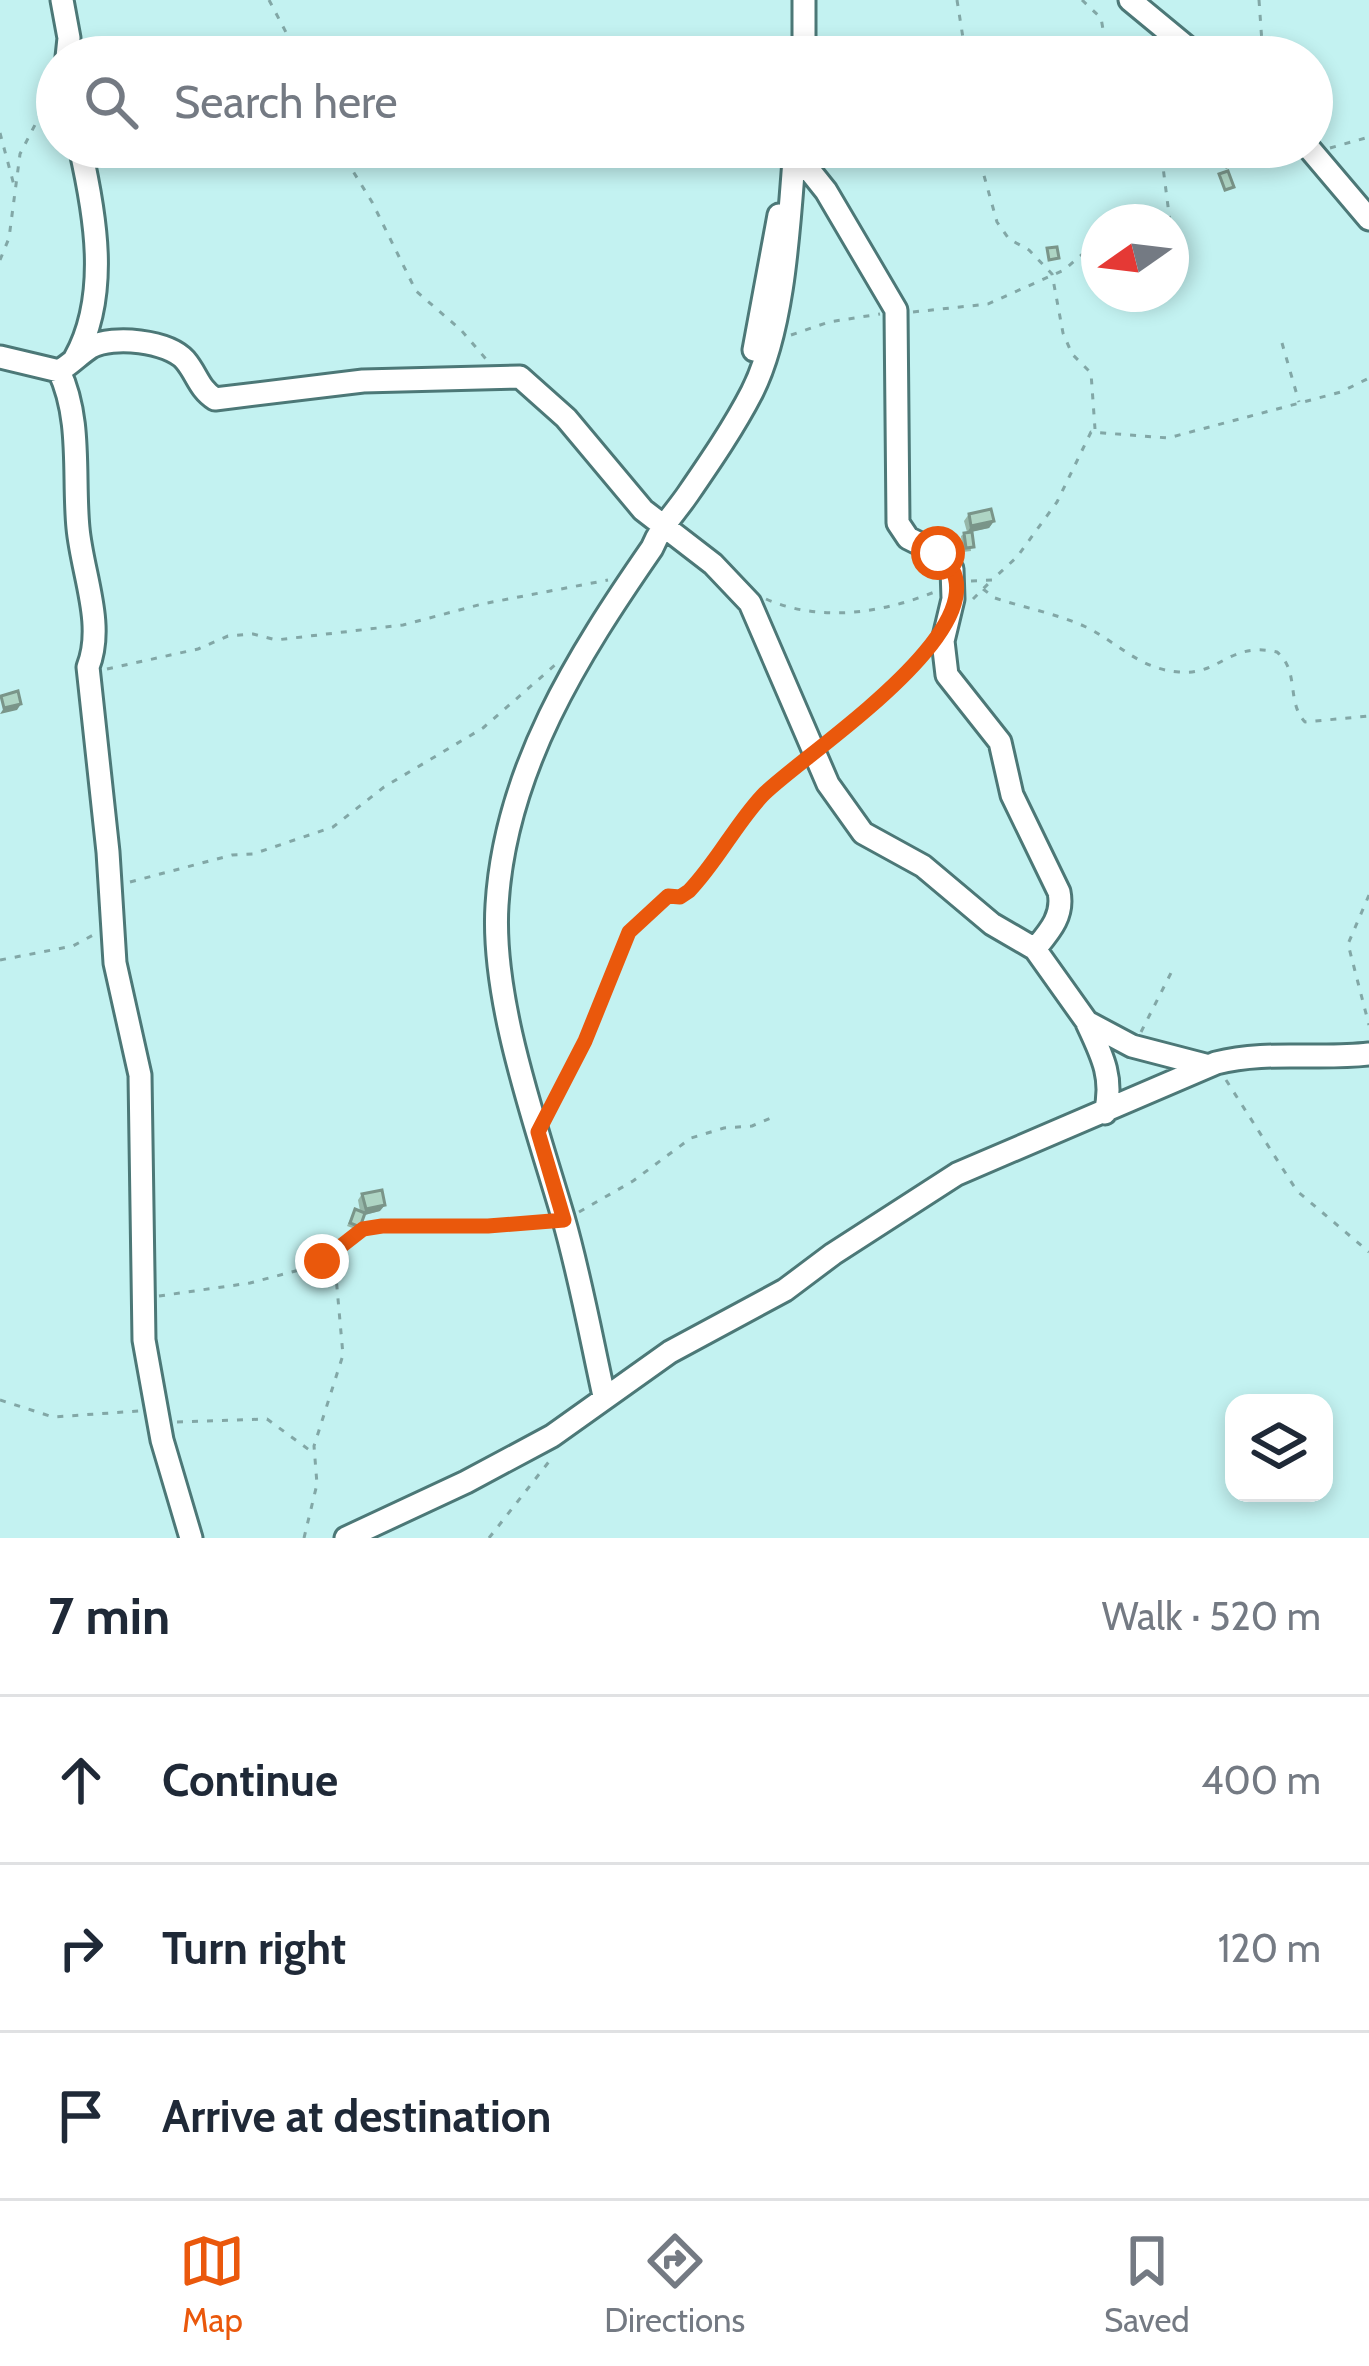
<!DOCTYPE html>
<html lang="en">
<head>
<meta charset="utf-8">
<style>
	body { margin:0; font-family:Cabin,sans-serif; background:#f2f2f3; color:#1f2937 }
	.controls { position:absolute; right:36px; bottom:36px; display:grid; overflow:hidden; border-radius:24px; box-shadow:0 6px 18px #0003 }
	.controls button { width:108px; height:108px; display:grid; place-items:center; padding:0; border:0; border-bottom:3px solid #e0e1e3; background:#fff; color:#1f2937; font:60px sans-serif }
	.compass { position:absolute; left:1081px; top:204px; width:108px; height:108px; border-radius:50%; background:#fff; box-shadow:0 6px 18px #0003; rotate:256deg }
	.stop { position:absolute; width:36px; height:36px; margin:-27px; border:9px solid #ea580c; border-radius:50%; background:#fff }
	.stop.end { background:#ea580c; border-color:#fff; box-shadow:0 3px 12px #0008 }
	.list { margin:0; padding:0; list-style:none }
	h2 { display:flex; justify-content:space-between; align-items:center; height:156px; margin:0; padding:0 48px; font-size:51px }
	h2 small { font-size:39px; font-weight:400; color:#747a83 }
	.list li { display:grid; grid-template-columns:78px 1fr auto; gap:36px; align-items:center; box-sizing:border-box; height:168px; padding:0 48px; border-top:3px solid #e0e1e3 }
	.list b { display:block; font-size:45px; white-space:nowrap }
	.list em { font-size:39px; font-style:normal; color:#747a83 }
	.icon { flex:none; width:66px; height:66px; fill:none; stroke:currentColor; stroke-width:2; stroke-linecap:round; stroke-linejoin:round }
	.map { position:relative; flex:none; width:1369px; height:1538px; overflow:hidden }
	.search { position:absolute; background:#fff; box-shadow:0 6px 18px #0003; left:36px; right:36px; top:36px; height:132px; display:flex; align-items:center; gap:30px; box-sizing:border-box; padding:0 42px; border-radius:66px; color:#747a83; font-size:45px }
	.sheet { height:660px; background:#fff }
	nav { display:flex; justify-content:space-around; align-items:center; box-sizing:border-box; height:168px; border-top:3px solid #e0e1e3; background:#fff; font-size:33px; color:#747a83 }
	nav a { display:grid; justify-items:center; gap:6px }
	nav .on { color:#ea580c }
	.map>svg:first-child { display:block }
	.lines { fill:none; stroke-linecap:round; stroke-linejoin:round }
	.minor-casing { stroke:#4c7877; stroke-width:27 }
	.path { stroke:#82a7a6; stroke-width:3; stroke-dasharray:6 9; stroke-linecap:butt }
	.minor { stroke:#fff; stroke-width:21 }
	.wall { fill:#96b7a9 }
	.shaded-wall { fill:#7a9589 }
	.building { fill:#aed5c4; stroke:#7a9589; stroke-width:3 }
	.route { stroke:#ea580c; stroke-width:15 }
</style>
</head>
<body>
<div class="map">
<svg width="1369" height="1538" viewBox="0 0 1369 1538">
	<rect width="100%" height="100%" fill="#c3f2f1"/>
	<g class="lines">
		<defs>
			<path id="minor" d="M62,0L69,38L67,57
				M804,0V57
				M1130,0L1199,57
				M1308,147L1369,219
				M794,151L826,191L896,310L898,523L908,538L938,553L952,569L953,599L943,641L947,675L1000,742L1012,795L1059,892C1064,916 1049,932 1035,949
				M754,350L779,215
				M0,357L59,371C82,419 73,477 78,528C82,573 105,624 88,667L108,852L115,963L140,1075L144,1340L162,1440L191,1538
				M75,358C110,295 95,213 80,147
				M59,371C71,364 80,354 91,347C113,335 168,341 185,360C197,374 199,389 215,399L363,381L520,377L566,418L643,510L713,564L750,603L828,784L863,833L923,866L992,924L1035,949L1087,1022L1132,1046L1209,1066
				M1087,1023C1102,1055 1114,1078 1105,1113
				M604,1396C591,1337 580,1276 563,1217C536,1124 491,1001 497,905C505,770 578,655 652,548C661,526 675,513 688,494C710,462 734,427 752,392C785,327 789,220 795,147
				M346,1538L466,1482L552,1436L670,1352L785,1290L833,1254L957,1174L1216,1063C1266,1050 1318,1060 1369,1054"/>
		</defs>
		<!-- minor casing -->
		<use href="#minor" class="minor-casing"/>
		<!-- path -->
		<path class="path" d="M269,0L299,57
			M957,0L966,57
			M1082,0L1101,18L1108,57
			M1259,0L1263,57
			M0,133L15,189
			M338,147L372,202L416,291L461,330L486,359
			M976,147L997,222L1009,239L1029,250L1052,274L1063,333L1072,354L1091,373L1095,429
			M1330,148L1369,137
			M1170,222L1163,167L1164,159L1177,147
			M1171,227V233
			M0,260L9,238L20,154L57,82
			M913,312L988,304L1064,270L1086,251L1099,248
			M791,335L829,322L880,314
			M1282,343L1299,402
			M971,581L992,580L1017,557L1057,502L1091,432L1168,438L1341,392L1369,378
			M983,589L995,598C1025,608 1058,614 1086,627C1120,644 1139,669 1179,672C1220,676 1229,641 1277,652C1300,671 1286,702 1305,722L1369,716
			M766,599C821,623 883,613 937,591
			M973,599L991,581
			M107,669L198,649L228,636L253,634L276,640L403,625L482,604L608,580
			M828,744L852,719L883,697L925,653
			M130,882L232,855L253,854L333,827L384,787L483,728L555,665
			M1369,895L1348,944L1369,1025
			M0,960L73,946L95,934
			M1141,1032L1173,969
			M1226,1080L1297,1191L1369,1252
			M549,1114L595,1019L629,931L668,895L680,897L689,891L763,795L801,765
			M579,1212L633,1181L691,1138L724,1128L752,1126L773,1117
			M159,1296L250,1283L303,1269L334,1254L363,1230L382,1226H488L547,1222
			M0,1400L53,1417L139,1411
			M177,1422L267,1419L312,1452
			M304,1538L317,1484L314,1446L343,1355L334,1254
			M489,1538L551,1459"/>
		<!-- minor -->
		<use href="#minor" class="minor"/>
	</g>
	<!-- wall -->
	<path class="wall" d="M969,514L994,521L989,528L969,532L971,551L963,552L961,536L967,532L964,521Z
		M362,1194L380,1211L364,1215L358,1230L347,1226L355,1209L360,1211L358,1200Z"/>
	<!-- shaded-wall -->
	<path class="shaded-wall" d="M1272,151L1269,154L1225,169L1228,166Z
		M994,521L989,528L967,533L971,526Z
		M21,704L17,710L0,714L4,708Z
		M385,1205L380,1211L361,1216L366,1209Z"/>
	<!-- building -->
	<path class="building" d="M1253,147H1270L1272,151L1228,166L1225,157Z
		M1228,171L1234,187L1225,190L1219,174Z
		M1057,247L1059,258L1049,260L1047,248Z
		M991,509L994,521L971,526L969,514Z
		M972,532L974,547L966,548L964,533Z
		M18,691L21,704L4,708L1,696Z
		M382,1190L385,1205L366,1209L362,1194Z
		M355,1209L365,1213L360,1227L350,1223Z"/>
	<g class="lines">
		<!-- route -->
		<path class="route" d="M322,1261L363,1229L382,1226H488L564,1220L538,1132L585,1041L629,932L668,896L680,897L689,891C717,862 735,825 762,796C797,758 1022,617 938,553"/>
	</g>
</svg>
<div class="controls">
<button><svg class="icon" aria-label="layers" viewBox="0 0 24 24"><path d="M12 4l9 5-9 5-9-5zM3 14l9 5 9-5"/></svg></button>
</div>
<svg class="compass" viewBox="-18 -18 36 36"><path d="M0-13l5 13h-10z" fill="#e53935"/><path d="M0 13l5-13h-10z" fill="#747a83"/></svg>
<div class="stop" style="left:938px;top:553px"></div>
<div class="stop end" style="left:322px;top:1261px"></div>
<div class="search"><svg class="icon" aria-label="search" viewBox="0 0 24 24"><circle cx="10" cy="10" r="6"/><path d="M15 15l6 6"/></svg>Search here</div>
</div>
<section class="sheet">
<h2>7 min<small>Walk · 520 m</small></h2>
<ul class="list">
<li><svg class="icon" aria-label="ahead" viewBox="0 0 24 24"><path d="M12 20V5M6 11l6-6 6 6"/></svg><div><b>Continue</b></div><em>400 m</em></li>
<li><svg class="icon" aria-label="right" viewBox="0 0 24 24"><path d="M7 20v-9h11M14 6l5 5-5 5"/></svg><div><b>Turn right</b></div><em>120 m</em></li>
<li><svg class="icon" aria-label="arrive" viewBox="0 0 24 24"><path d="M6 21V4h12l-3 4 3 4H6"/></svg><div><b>Arrive at destination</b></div></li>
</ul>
</section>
<nav>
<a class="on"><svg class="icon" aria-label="map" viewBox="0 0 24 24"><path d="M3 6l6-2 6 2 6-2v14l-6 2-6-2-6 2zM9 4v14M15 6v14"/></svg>Map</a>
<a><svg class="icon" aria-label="directions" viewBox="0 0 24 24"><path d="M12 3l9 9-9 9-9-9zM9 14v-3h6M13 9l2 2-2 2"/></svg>Directions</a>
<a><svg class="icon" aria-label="saved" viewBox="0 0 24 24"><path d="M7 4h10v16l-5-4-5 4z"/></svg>Saved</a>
</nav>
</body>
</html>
